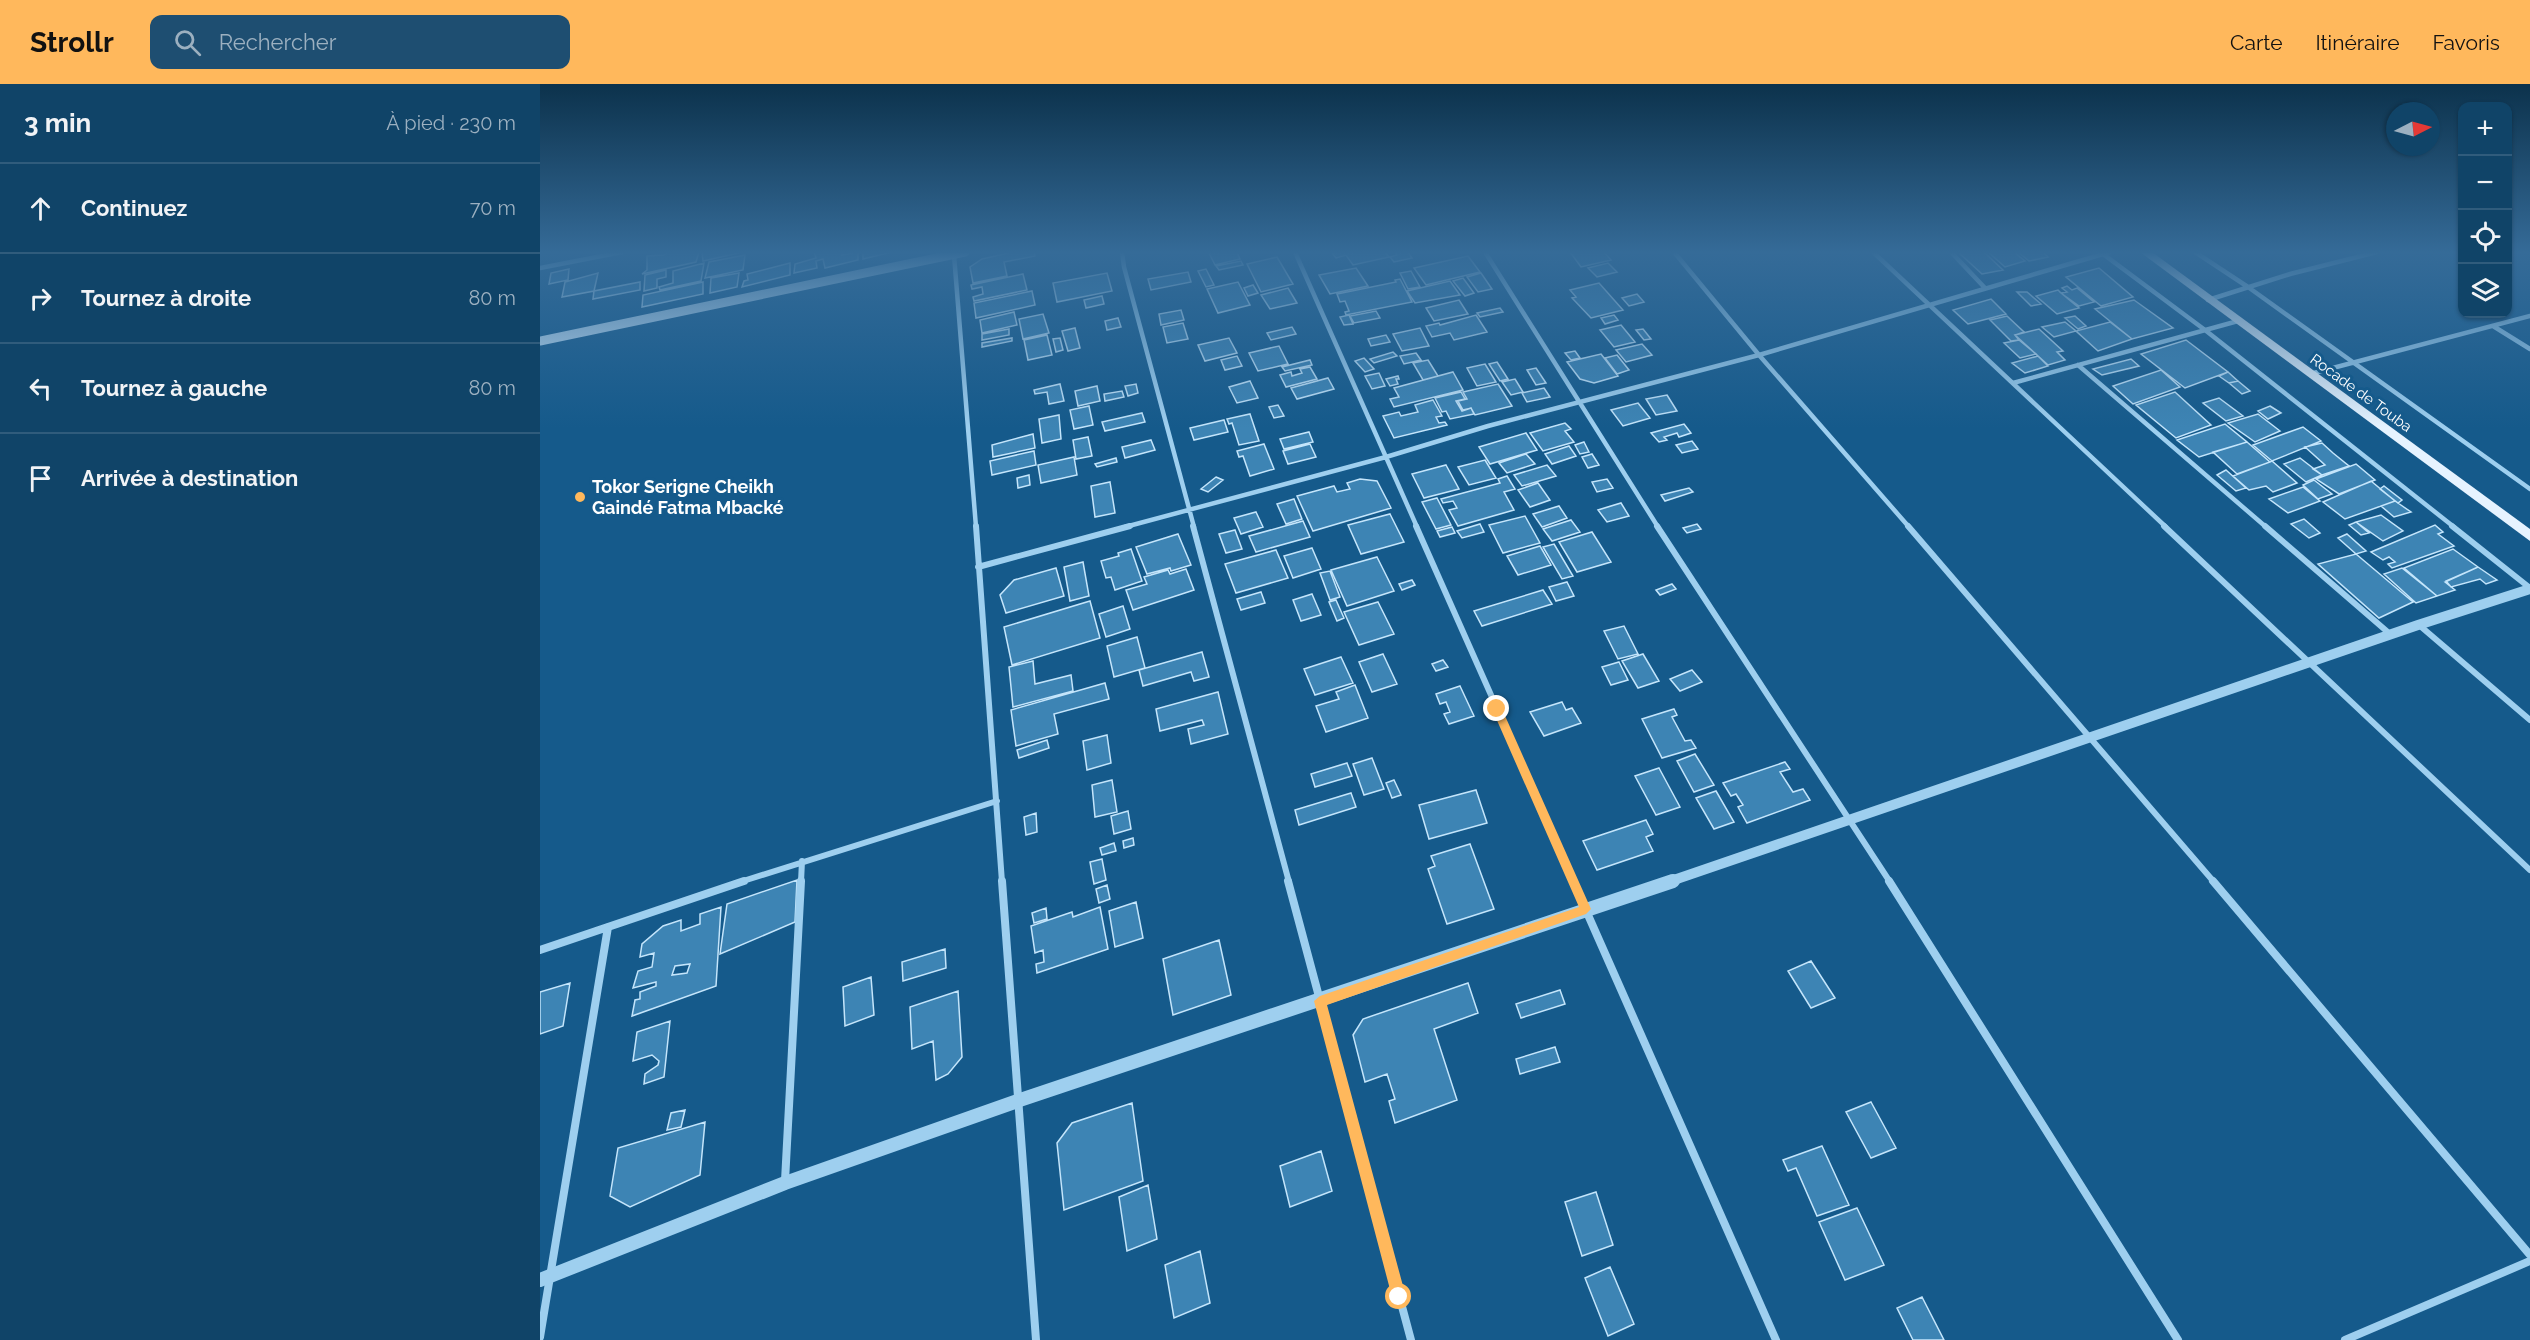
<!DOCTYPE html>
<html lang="fr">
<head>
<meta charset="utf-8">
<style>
	body { margin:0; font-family:Raleway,sans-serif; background:#1e4e71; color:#f1f3f6 }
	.controls { position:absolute; right:18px; top:18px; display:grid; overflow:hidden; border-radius:12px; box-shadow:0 2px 4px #0004 }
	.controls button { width:54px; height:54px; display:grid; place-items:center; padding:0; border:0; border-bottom:2px solid #305c7c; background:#104468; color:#f1f3f6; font:30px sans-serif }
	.compass { position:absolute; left:1846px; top:18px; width:54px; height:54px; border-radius:50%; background:#104468; box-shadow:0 2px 4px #0004; rotate:84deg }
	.stop { position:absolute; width:18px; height:18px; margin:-14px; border:4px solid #ffb85c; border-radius:50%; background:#fff }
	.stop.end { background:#ffb85c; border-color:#fff; box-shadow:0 2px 6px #0008 }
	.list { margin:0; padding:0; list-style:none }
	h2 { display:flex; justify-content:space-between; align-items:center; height:78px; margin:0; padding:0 24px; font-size:26px }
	h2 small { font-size:20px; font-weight:400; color:#9cb0c0 }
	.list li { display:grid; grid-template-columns:39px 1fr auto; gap:18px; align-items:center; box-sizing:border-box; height:90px; padding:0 24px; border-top:2px solid #305c7c }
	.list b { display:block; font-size:22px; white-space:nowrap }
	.list em { font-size:20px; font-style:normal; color:#9cb0c0 }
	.icon { flex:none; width:33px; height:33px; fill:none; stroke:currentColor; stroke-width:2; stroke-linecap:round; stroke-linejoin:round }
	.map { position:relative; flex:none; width:1990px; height:1256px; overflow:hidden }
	header { display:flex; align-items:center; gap:36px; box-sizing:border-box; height:84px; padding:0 30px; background:#ffb85c; color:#111 }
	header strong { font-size:28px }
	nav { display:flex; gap:33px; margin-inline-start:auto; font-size:21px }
	.search { width:420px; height:54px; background:#1e4e71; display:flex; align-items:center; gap:15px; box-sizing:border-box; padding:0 21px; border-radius:12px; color:#9cb0c0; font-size:22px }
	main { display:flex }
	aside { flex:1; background:#104468 }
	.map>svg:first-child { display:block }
	.building { fill:#3d84b4; stroke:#c4e5fb; stroke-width:1.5; fill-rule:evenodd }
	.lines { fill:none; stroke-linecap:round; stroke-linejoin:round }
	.minor-far2 { stroke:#9ecfef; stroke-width:4.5 }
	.minor-far1 { stroke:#9ecfef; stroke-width:6 }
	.minor { stroke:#9ecfef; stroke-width:8 }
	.tertiary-far1 { stroke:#9ecfef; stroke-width:10 }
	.tertiary { stroke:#9ecfef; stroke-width:14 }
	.secondary { stroke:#cce7fb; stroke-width:9 }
	.primary { fill:#e6f3ff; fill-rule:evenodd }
	.route { fill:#ffb85c }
	.poi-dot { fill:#ffb85c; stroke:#155a8b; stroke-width:2 }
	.labels { text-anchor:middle; stroke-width:6; stroke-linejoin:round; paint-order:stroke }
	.far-street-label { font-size:15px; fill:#fff; stroke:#155a8b }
	.poi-label { font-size:18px; font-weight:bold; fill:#fff; stroke:#155a8b; text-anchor:start }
</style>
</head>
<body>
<header>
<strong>Strollr</strong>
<div class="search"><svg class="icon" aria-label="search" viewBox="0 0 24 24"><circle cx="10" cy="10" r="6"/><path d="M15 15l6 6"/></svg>Rechercher</div>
<nav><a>Carte</a><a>Itinéraire</a><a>Favoris</a></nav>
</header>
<main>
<aside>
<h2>3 min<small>À pied · 230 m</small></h2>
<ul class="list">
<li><svg class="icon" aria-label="ahead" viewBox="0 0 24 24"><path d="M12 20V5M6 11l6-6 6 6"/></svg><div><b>Continuez</b></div><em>70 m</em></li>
<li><svg class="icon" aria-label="right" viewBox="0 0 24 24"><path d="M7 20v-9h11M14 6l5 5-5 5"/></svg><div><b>Tournez à droite</b></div><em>80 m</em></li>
<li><svg class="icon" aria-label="left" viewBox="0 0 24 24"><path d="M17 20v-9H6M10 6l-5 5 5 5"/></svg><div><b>Tournez à gauche</b></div><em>80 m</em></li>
<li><svg class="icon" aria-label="arrive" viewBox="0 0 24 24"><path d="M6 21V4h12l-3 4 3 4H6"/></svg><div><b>Arrivée à destination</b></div></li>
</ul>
</aside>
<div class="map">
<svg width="1990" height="1256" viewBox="0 0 1990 1256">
	<rect width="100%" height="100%" fill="#155a8b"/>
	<!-- building -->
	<path class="building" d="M159,168L156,178L102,190L107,186V172L124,171L128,168Z
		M162,168H203L163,177Z
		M274,168H302V171L318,168V176L285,184L283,175L276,177L277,184L254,189L255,180L276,174Z
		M323,168H352L323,175Z
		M473,168H494L495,172L464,178L467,192L433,199L430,183L442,175Z
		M697,168L700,175L675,181L669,169Z
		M845,168L849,173L813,181L806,171L796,174L792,169Z
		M868,168L872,174L854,178L850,173L857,171L855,169Z
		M1030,168H1064L1071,176L1041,183Z
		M1418,168H1444L1463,186L1442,190Z
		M1448,168H1474L1485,177L1465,183Z
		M1478,168H1503L1508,173L1489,177Z
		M205,171L203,186L165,194L169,178Z
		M928,172L940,188L886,201L874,184Z
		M737,173L753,200L721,208L707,180Z
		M701,177L703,181L679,186L676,182Z
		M164,179L161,197L120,206L119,203L133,199V187Z
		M250,179V191L202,203L204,197L208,196L207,190Z
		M1068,179L1077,188L1057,193L1048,184Z
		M816,184L828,202L790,210L779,191Z
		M1559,184L1593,213L1561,222L1526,193Z
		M29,185L28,196L9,200L11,189Z
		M666,185L674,201L666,203L658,187Z
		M126,186V193L117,195V204L104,207L105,191Z
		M871,187L880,203L868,205L860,189Z
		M648,188L651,198L611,206L608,195Z
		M58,189L54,207L22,213L25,198Z
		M199,189L197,203L170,209L171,194Z
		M567,189L572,207L517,218L513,199Z
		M941,189L952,205L938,208L927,193Z
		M483,190L487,206L434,217L433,213L443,210L442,203L432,205L431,201Z
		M923,194L934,209L925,212L913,197Z
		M860,195L872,218L806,231L805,228L809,227L805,217L800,218L797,210L856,198L855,196Z
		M910,197L920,211L875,219L867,207Z
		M100,198V206L53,215L54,207Z
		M163,198V210L102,223L103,211Z
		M698,198L710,221L678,229L667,205Z
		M1059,199L1083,226L1051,234L1032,214L1036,213L1030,206Z
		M713,201L718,209L708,212L704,204Z
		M1527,202L1532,206L1537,204L1554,218L1539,222L1521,209L1527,208L1522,204Z
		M748,204L757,219L730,225L721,211Z
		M1518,206L1521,209L1539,224L1517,230L1496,212Z
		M492,207L495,221L436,234L434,219Z
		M1477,208H1487L1501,220L1491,222Z
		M1097,210L1104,218L1089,222L1082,214Z
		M562,212L564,220L546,224L544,216Z
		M1451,215L1466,230L1428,240L1413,226Z
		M919,216L928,230L894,237L886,224Z
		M1594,216L1633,244L1592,255L1555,225Z
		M960,224L963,228L940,233L937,229Z
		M641,226L644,236L621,241L619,230Z
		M836,227L840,234L814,239L810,232Z
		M474,228L477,241L442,249L440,236Z
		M503,230L509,249L483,255L479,235Z
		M809,231L813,240L804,241L800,233Z
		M936,231L947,248L914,256L910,249L892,253L886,242L899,239L900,241Z
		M1074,231L1078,236L1065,240L1061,234Z
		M1467,232L1484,248L1475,251L1479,256L1471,257L1450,236Z
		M1535,232L1546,242L1538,245L1525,234Z
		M578,234L581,243L567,246L565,237Z
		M1525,238L1536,247L1514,253L1502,243Z
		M1570,238L1592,255L1558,267L1536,247Z
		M643,239L648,255L627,259L623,243Z
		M1081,241L1095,258L1074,263L1060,246Z
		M752,243L756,250L731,256L727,249Z
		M535,244L540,264L528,267L522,247Z
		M880,244L889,262L862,267L853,250Z
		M469,245V251L442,256V250Z
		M1103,245L1111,255L1104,256L1096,246Z
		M1499,245L1523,267L1517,268L1525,276L1508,281L1475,251Z
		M507,251L512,271L488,276L484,256Z
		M846,251L850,258L831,262L828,255Z
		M472,254V257L442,263V259Z
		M520,254L523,266L516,268L513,255Z
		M689,254L697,269L665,277L658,261Z
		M1479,256L1496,270L1480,274L1464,259Z
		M1646,256L1688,288L1645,304L1601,270Z
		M1102,260L1112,271L1086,278L1076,266Z
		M739,262L748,280L718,287L709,269Z
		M1035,267L1040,274L1031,276L1025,269Z
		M853,268L857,272L834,279L830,275Z
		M876,269L881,276L864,280L860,272Z
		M1061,270L1078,292L1054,299L1040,295L1027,278Z
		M1077,271L1089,286L1077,290L1065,274Z
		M697,272L702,282L685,286L681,276Z
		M1498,272L1508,282L1485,289L1472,279Z
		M824,274L834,285L825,288L815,277Z
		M1591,275L1599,282L1562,291L1553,285Z
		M770,276L772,281L745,287L742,283Z
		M888,276L898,292L883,296L873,279Z
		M957,278L968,295L960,297L949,280Z
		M945,280L956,298L937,302L927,284Z
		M770,283L777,295L746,303L740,291L751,288L752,292L762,289L760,285Z
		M996,284L1006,299L996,301L987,286Z
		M1621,286L1640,303L1593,320L1573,302Z
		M913,288L923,306L854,323L850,315L859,313L854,304Z
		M1688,288L1698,297L1689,299L1679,292Z
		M839,289L845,302L832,305L825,292Z
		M858,292L859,295H856L858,300L850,302L846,295Z
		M788,294L794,305L757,315L751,304Z
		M975,295L983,308L971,311L962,298Z
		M710,297L718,314L697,319L689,303Z
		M1698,297L1710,307L1702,310L1689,299Z
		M520,300L524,317L509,320L507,308L495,310L494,306Z
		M596,300L598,309L588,312L585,302Z
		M958,300L972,322L935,331L931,324L923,326L918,317L927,315L923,308Z
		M557,302L560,317L538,322L535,307Z
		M1004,304L1010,313L987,318L982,309Z
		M582,307L584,313L565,317L564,310Z
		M921,308L925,315L916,317L922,327L931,324L934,330L910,335L906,327L902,328L895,314Z
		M1635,308L1671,341L1636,354L1596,321Z
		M1127,311L1137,327L1116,331L1106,315Z
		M1679,314L1703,332L1686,337L1663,319Z
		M893,316L902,332L896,333L899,339L905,338L907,341L854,354L843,332L859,328L861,332L878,328L875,321Z
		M1098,319L1110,334L1083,342L1071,326Z
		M738,321L744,332L734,334L729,323Z
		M549,322L553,341L534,345L530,326Z
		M1730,322L1741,329L1728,335L1718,327Z
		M602,329L605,338L565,347L562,338Z
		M710,330L719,357L699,361L692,339L689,340L687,335Z
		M1718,330L1740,347L1715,358L1688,339Z
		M519,331L521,355L502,359L499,335Z
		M684,336L688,348L654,356L650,344Z
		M1025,339L1031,345L1025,347L1034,358L1003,367L990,349Z
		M1144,340L1151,349L1139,353L1137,349L1124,353L1127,356L1119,358L1111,349Z
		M1685,340L1707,358L1659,373L1637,356Z
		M1763,343L1781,357L1732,377L1713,361Z
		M769,348L773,358L744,365L740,355Z
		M986,349L997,366L950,380L939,363Z
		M493,350L495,364L453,373L452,361Z
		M548,353L552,372L536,375L533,356Z
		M611,356L615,366L585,374L582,363Z
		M1152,357L1158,365L1142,369L1136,361Z
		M1044,358L1049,368L1040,370L1035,361Z
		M1707,358L1730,378L1697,390L1673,368Z
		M1782,359L1793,369L1809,382L1782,391L1773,385L1785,381L1765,363Z
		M724,360L734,385L710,392L703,372L699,373L697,367Z
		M770,360L776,373L748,380L743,367Z
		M1029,362L1036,372L1012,380L1005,370Z
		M494,367L496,381L452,391L450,377Z
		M986,370L995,380L967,389L959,379Z
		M1052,370L1059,381L1048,384L1042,373Z
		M534,373L537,391L501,399L498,381Z
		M576,374L577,378L557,383L555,380Z
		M1760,374L1782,391L1766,398L1744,380Z
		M945,376L956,394L929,401L918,383Z
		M1732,377L1757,399L1733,408L1726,402L1709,406L1693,392Z
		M1816,380L1835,396L1799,410L1776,395Z
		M906,381L919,405L884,414L872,390Z
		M1007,381L1016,392L982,402L974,391Z
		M1686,386L1706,404L1696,407L1677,391Z
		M489,391L490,401L478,404L477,394Z
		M967,392L975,405L964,408L974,426L918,442L909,426L917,424L913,417L903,419L901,415L960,399L958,395Z
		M676,393L683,396L668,408L661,405Z
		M820,395L837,397L851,424L773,447L757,412L794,402L797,408L810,405L807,399Z
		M1067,395L1073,404L1057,408L1052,398Z
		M1774,396L1792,410L1778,415L1763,401Z
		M1831,397L1855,417L1805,435L1783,418Z
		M570,398L575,429L555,433L551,402Z
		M998,399L1010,416L990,423L978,406Z
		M1844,402L1862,416L1858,419L1840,405Z
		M1763,403L1780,417L1748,429L1729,415Z
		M1149,404L1153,408L1125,417L1121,411Z
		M897,414L911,441L896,445L882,418Z
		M754,415L762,435L746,440L737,420Z
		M1855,417L1858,419L1871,428L1854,433L1841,422Z
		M1081,419L1089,432L1067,438L1058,426Z
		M1019,422L1027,434L1002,443L993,430Z
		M716,428L723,443L701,450L694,434Z
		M850,430L864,458L821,470L808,441Z
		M1841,431L1863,447L1843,457L1816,438Z
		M985,432L1000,459L963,469L949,441Z
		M1764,435L1780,449L1769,454L1751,440Z
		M1031,436L1040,448L1012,457L1003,445Z
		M763,437L770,453L716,468L709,452Z
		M1816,438L1829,449L1821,451L1809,441Z
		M940,440L944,448L922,454L917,447Z
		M1157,440L1161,445L1147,449L1143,444Z
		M1895,441L1903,448L1898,450L1914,462L1852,484L1848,480L1855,478L1849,473L1843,476L1831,468Z
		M912,443L915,449L900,453L897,447Z
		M695,446L702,465L686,469L679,450Z
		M1052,448L1071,478L1037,488L1019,458Z
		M638,450L651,481L631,487L630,484L607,490L596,463Z
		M1807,450L1826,467L1816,470L1798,454Z
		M1014,460L1033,492L1022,495L1003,463Z
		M1000,462L1011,481L978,491L967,472Z
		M772,464L781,485L753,494L744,472Z
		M591,465L602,497L575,506L571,493L566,494L561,477L579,472L578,469Z
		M1913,465L1938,483L1905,498L1915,506L1897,512L1864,484Z
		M736,466L748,494L696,509L685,480Z
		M1816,470L1873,518L1839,534L1778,480Z
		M837,473L854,507L807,522L791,486Z
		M543,478L549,512L530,517L524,483Z
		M1938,483L1957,496L1946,500L1940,495L1911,503L1906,497Z
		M516,484L524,512L466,529L460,511L474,496Z
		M1862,484L1897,512L1876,519L1844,490Z
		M646,485L654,506L593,526L586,506L607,500L604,493L628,486L630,490Z
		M790,487L800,513L790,516L780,489Z
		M872,496L875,501L862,506L859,500Z
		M1027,498L1034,512L1016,517L1009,503Z
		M1132,500L1136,505L1120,511L1116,506Z
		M1003,506L1012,520L942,542L934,527Z
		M721,508L725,519L701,526L697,515Z
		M772,510L781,531L761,537L753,516Z
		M796,516L804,534L797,537L789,518Z
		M550,517L560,554L472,581L464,543Z
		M838,518L854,550L819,561L804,528Z
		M583,522L590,545L566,553L559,530Z
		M1084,542L1098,570L1078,575L1064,547Z
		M597,553L605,584L574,593L567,562Z
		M662,568L669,593L654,597L651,588L603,602L599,586Z
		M843,570L857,600L832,608L819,578Z
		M1103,570L1119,597L1098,604L1082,577Z
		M801,573L813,599L775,611L764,585Z
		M903,576L908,583L896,587L892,580Z
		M493,577L495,600L531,591L533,607L473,623L469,583Z
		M1079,578L1088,596L1071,601L1062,583Z
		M1152,586L1162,598L1140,607L1130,595Z
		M565,599L569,615L514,630L518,650L476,662L471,626Z
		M815,601L828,634L786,648L776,622L799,615L796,608Z
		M920,602L934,632L909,640L904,630L910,628L906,618L900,620L896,610Z
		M678,608L688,650L651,660L648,645L664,641L662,636L620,647L616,625Z
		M1022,618L1026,626L1032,624L1041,639L1004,652L990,628Z
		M1134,625L1137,631L1132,633L1145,657L1151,656L1156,664L1122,674L1102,635Z
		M567,651L571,679L547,686L543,657Z
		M507,656L509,664L479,674L477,666Z
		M1155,670L1174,701L1154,708L1137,677Z
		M832,674L844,705L824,711L813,680Z
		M1245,678L1250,685L1240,688L1253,708L1263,705L1270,716L1207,739L1198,723L1203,721L1196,710L1191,712L1183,699Z
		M807,679L812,692L775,703L771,690Z
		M1119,684L1140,723L1116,731L1095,692Z
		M572,696L577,728L555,733L552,701Z
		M854,696L861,711L852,714L846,699Z
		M936,706L947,739L889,755L879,721Z
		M1176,707L1194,738L1174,745L1156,714Z
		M811,709L816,723L759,741L755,726Z
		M588,727L591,745L574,750L571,732Z
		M496,729L497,748L486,751L484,733Z
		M1106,736L1113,750L1106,753L1113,767L1057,786L1043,757Z
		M593,754L594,761L584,764L583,757Z
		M574,759L576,767L562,771L560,764Z
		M930,760L954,825L907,840L888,785L895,782L891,772Z
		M562,775L566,796L554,800L550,778Z
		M257,796L255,838L180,870L187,820Z
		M567,801L570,815L559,819L556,805Z
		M596,818L603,854L575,863L569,827Z
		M181,823L176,902L92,932L95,916L100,915V908L116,902V898L93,904L98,887L112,883L114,869L100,873L102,860L123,842L141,836V847L160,840V830ZM150,880L147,889L132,891L135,882Z
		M560,823L568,865L497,889L496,880L504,878L503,866L495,869L491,842L532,828L533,833Z
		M506,824L507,835L494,839L492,829Z
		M679,856L691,911L633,931L623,875Z
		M405,865L406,884L363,897L362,878Z
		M1271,877L1295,914L1271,924L1248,887Z
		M331,893L334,931L305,942L303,903Z
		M30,899L23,942L0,950V908Z
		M928,899L938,929L894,945L917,1016L855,1039L849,1017L855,1015L847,990L825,998L813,951L823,935Z
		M1020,906L1025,920L981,934L976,920Z
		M418,907L422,973L408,990L396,996L393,957L372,965L370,923Z
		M130,937L124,993L104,1000L105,990L118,981L119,977L112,971L93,977L97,948Z
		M1015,963L1020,978L980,990L976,975Z
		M1331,1018L1356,1064L1331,1074L1306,1028Z
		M592,1019L603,1097L524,1126L517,1059L532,1039Z
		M145,1026L141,1043L127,1046L131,1029Z
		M165,1038L160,1091L90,1123L70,1112L78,1064Z
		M1282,1062L1309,1121L1277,1132L1256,1084L1248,1087L1243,1076Z
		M781,1067L792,1107L750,1123L740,1082Z
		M608,1101L617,1155L587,1167L579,1113Z
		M1056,1108L1073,1161L1042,1172L1025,1118Z
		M1317,1124L1344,1181L1305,1196L1279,1138Z
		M660,1167L670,1219L634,1234L625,1181Z
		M1070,1183L1094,1240L1068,1252L1045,1194Z
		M1382,1213L1404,1256H1373L1357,1224Z"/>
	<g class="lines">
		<!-- minor-far2 -->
		<path class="minor-far2" d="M582,168L584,183L654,443
			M755,168L877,443
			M945,168L1118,443
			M1134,168L1219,271L1369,443
			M1333,168L1626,443
			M1411,168L1445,204
			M1655,168L1708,203L1990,405
			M1563,170L1665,246L1914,443
			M414,171L436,443
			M0,184L82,168
			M1668,216L1750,190L1837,168
			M1953,242L1990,265
			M1538,281L1726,443
			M1770,290L1990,232
			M1473,299L1698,237
			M585,443L846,373L948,342L1219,271L1570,168"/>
		<!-- minor-far1 -->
		<path class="minor-far1" d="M436,442L462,798
			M653,442L749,798
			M876,442L1034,798
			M1117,442L1350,798
			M1368,442L1674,798
			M1624,442L1990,786
			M1725,442L1850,550
			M1912,442L1990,504
			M438,483L590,442
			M1879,541L1990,636
			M200,798L457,717
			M261,798L262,777"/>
		<!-- minor -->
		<path class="minor" d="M462,797L496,1256
			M748,797L871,1256
			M1033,797L1236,1256
			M1349,797L1638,1256
			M1673,797L1990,1171
			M0,866L204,797
			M245,1097L261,797
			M0,1253L68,843
			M1805,1256L1990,1177"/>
		<!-- tertiary-far1 -->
		<path class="tertiary-far1" d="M1128,798L1878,541L1990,505"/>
		<!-- tertiary -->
		<path class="tertiary" d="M0,1196L245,1099L480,1016L1133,797"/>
		<!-- secondary -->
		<path class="secondary" d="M0,257L425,168"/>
		<!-- primary -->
		<path class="primary" d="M1600,168H1612L1990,445V457Z"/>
	</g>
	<!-- sky -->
	<linearGradient id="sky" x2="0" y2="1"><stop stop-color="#0c324c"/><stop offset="0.49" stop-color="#356b98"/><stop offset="1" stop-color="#356b98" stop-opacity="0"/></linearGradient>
	<rect width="1990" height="344" fill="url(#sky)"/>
	<!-- route -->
	<path class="route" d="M957,621L962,625L1051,825L1046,830L787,921L866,1213L864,1218L859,1220L854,1218L852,1213L774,917L780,912L1039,823L952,625Z"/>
	<!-- markers -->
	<circle class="poi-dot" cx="40" cy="413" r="6"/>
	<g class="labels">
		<!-- far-street labels -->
		<g class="far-street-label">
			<text transform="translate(1821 309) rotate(36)" y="5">Rocade de Touba</text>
		</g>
		<!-- poi labels -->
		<g class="poi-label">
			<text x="52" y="409">Tokor Serigne Cheikh<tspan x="52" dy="21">Gaindé Fatma Mbacké</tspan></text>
		</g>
	</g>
</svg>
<div class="controls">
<button>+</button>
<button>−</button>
<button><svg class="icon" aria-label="locate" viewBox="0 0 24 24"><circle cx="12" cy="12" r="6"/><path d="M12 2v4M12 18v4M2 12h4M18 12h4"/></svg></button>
<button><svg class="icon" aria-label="layers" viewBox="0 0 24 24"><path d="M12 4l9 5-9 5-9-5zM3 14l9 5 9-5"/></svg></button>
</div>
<svg class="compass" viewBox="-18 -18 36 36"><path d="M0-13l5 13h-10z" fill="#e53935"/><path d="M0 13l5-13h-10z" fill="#9cb0c0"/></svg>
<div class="stop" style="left:859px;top:1213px"></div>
<div class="stop end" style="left:957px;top:625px"></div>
</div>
</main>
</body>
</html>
